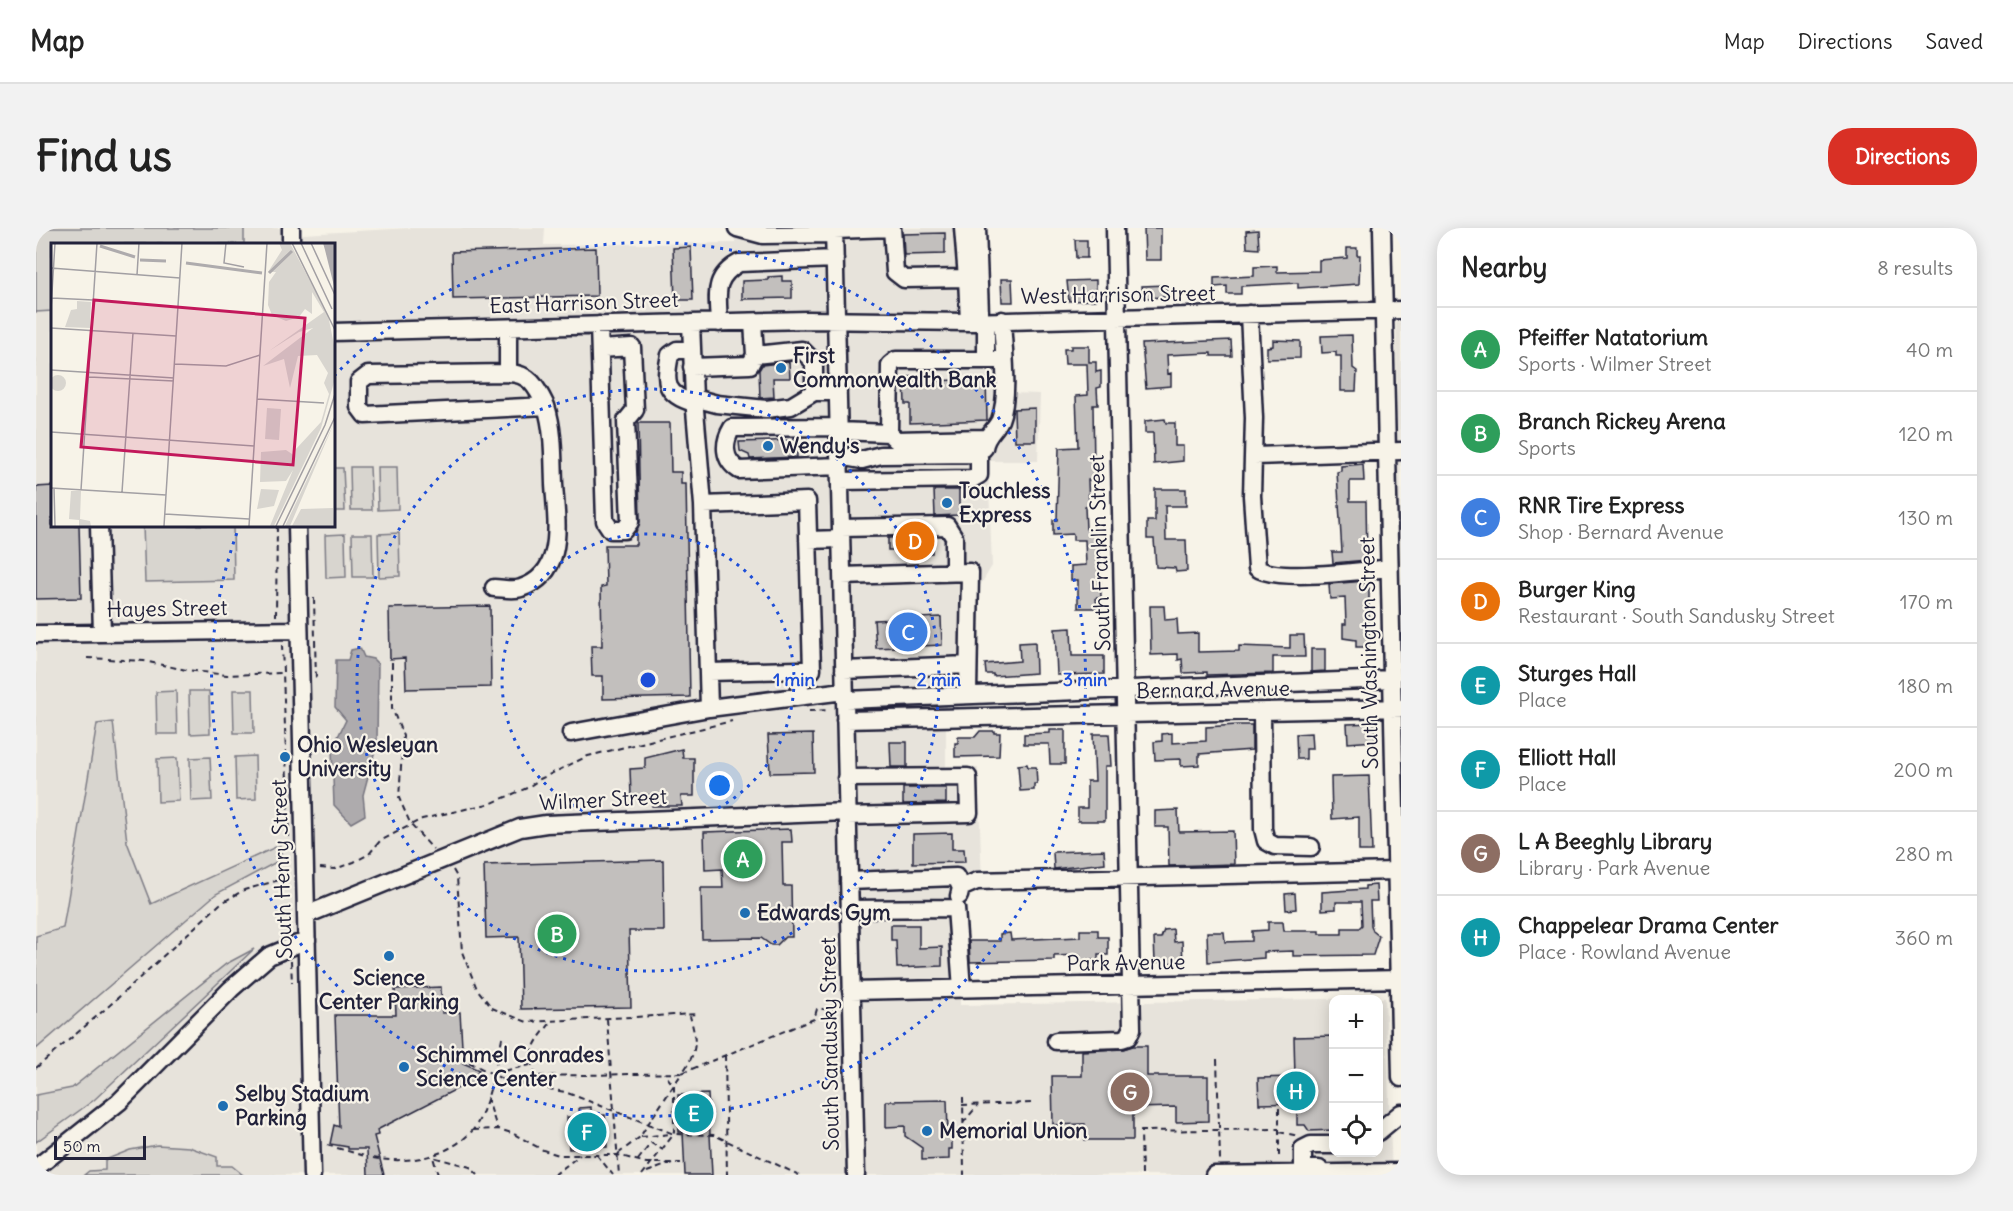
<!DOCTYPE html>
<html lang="en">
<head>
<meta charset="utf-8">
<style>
	body { margin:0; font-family:Delius,sans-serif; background:#f2f2f2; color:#222 }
	.controls { position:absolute; right:18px; bottom:18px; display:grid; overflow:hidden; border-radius:12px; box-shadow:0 3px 15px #0003 }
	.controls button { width:54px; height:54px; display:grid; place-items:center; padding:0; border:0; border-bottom:2px solid #e0e0e0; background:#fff; color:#222; font:30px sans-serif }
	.scale { position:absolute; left:18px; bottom:15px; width:92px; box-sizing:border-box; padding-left:6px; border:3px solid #22223b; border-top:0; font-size:16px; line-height:21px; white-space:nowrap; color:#22223b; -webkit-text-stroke:4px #f7f3e8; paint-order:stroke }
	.you { position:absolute; left:684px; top:558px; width:21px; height:21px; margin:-15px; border:4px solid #fff; border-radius:50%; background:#1a73e8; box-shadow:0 0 0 9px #1a73e833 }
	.badge { display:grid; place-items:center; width:39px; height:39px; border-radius:50%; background:#d93025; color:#fff; font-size:20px; font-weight:700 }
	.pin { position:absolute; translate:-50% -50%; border:3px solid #fff; box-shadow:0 2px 6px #0006 }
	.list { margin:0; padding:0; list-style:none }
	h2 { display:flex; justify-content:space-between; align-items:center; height:78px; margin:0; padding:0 24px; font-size:26px }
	h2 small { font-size:20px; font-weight:400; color:#767676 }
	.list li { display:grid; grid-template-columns:39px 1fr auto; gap:18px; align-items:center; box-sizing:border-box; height:84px; padding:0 24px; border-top:2px solid #e0e0e0 }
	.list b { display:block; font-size:22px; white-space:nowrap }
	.list p { margin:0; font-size:20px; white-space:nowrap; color:#767676 }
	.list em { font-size:20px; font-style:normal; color:#767676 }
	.icon { flex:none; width:33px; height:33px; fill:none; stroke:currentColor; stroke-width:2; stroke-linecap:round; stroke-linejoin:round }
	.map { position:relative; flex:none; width:1365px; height:947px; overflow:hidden; border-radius:24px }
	header { display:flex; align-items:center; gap:36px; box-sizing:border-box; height:84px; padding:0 30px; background:#fff; border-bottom:2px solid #e0e0e0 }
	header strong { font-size:28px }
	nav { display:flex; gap:33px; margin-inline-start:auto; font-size:21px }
	.intro { display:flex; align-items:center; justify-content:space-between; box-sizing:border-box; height:144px; padding:0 36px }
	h1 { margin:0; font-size:42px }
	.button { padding:15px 27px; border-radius:24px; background:#d93025; color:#fff; font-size:21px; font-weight:700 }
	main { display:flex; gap:36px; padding:0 36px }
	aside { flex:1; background:#fff; border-radius:24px; box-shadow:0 3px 15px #0003 }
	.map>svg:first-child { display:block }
	.built { fill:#e7e3db; fill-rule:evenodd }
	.green { fill:#d8d5cf; stroke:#7d7c85; stroke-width:1.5 }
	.water { fill:#aeabad; stroke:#76747f; stroke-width:1.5 }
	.building { fill:#c2bfbd; stroke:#22223b; stroke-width:1.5 }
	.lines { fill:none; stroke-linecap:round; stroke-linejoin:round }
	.minor-casing { stroke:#22223b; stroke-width:21 }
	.path { stroke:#22223b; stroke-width:2; stroke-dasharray:6 4.5; stroke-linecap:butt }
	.minor { stroke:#f7f3e8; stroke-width:16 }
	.ring { fill:none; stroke:#1d4ed8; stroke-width:3; stroke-dasharray:3 6 }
	.poi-dot { fill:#1f6fb2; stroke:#f7f3e8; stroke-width:2 }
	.labels { text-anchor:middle; stroke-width:4.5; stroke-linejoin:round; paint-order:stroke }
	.street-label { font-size:21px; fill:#22223b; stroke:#f7f3e8 }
	.poi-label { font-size:21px; font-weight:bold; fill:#22223b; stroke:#f7f3e8; text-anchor:start }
	.inset-river { fill:none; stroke:#aeabad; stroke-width:3 }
	.inset-road { fill:none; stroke:#a29fa3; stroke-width:1.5 }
	.view { fill:#c2185b; fill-opacity:0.15; stroke:#c2185b; stroke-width:3 }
	.inset-edge { fill:none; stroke:#22223b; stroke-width:3 }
	.centre { fill:#1d4ed8; stroke:#f7f3e8; stroke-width:3 }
	.ring-label { font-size:18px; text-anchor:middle; font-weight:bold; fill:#1d4ed8; stroke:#f7f3e8; stroke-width:4.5; stroke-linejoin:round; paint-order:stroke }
</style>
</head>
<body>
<header>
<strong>Map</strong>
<nav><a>Map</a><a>Directions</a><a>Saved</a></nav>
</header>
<div class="intro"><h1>Find us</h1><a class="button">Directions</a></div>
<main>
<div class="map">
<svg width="1365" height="947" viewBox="0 0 1365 947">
	<rect width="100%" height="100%" fill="#f7f3e8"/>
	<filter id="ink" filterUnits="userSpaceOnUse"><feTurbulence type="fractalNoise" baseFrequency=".0167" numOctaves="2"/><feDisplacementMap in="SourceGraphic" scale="12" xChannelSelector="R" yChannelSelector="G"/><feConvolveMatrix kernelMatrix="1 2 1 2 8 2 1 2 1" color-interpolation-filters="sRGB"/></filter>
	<g filter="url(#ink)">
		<!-- built -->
		<path class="built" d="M0,0H248L249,7L375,0H509L508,17L699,15V0H942L945,82L975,83V165L1004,166L1002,233H952L956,338L939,366L938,461L910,462V541L942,540L946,657H925L924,777L1349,770L1356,947H0ZM16,16H297V297H16ZM1298,772H1342V924H1298Z
			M1360,94H1365L1364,454Z"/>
		<!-- green -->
		<path class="green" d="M0,0H208V16H16V83L0,84Z
			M314,239H334L336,282H315Z
			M341,239H361L362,281L342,282Z
			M297,240H307L309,283H297Z
			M107,297H197L198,352L109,354Z
			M363,305L364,348L343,349L342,306Z
			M309,306L310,349L290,350L289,307Z
			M316,306H336L337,349H317Z
			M197,462H217L218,505H198Z
			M140,463L141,506H121L120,464Z
			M153,463H173L174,505L154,506Z
			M77,494L91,614L115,676L244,617L246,631L180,666L0,821V708L27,700L61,496Z
			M219,528L220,571L200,572L199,529Z
			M174,529L176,572L155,573L154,530Z
			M141,530L143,573L122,574L121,531Z
			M218,721L58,872L0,914V867L36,860L190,736Z
			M121,917L153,919L181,929V938H196L207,947H48L53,943L69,942V932L94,922Z"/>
		<!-- water -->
		<path class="water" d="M324,420L328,429L337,431L342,436L341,515L327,567L329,587L315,595L298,577L296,521L310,492L299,479L300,432H312L315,422Z"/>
		<!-- building -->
		<path class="building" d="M1108,0H1125V32H1109Z
			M1222,2L1223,21L1211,20L1210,3Z
			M909,5V26L868,27L867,6Z
			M1039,12H1051V30H1040Z
			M655,19L657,72H639L637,20Z
			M560,20L561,68L417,71L416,24Z
			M1311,20H1321V27H1324L1323,56L1262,60V55L1205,58V66H1191V58L1178,59V50L1218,48V39L1241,38V44L1283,43V32L1311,30Z
			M746,48V53H756V70L706,71V53L732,52V49Z
			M965,51H976L977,74H966Z
			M1060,52V72L1033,73L1031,53Z
			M1130,57L1131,69L1107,70L1106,58Z
			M1316,107L1317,140L1321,143L1320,163H1305V128H1300V124L1286,125L1285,108Z
			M1195,112L1196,128H1175V125L1131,127L1132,146L1135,145V158L1110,160L1106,116Z
			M1237,112L1264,113V130L1231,131V119L1237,118Z
			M1035,118H1053V134H1060V144L1065,143V159L1061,160L1062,177H1057L1058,238H1062V252H1052L1053,278L1049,279L1050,301H1063L1065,370H1060L1061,380H1042V352H1035V338L1050,337L1049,312H1037V306L1017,307V292H1021L1023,220L1042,219L1040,168L1052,167L1051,136H1029L1028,121H1035Z
			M753,134L754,150H737L738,169L724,170L723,142L726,137Z
			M894,148V153L950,151L951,192L874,195V176H869L868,149Z
			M999,180V213H979L978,181Z
			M1129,191L1130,195H1139V218H1147V233L1118,236L1117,205H1109V193Z
			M602,195H634L635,244H645V256H650L654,469L567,471V448H556L555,418H566L565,359L570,358L569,317H600V304L604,294Z
			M760,212L761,229L714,231L713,227L704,223L703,214Z
			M1327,236L1328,253H1314V273H1330L1331,332L1297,335L1296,324H1306L1301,244L1305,243V238Z
			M16,258V297H43L45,370L0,371V259Z
			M1119,261H1150V278H1129L1130,312H1150L1151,343L1140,344L1139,340L1120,339L1118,311H1111V293H1119Z
			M898,262H923V287L899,288Z
			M896,309V325L867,326V322H852V310Z
			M1329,353V360H1333V419H1320V412L1307,410V396H1310L1309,370L1294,371L1293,356Z
			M454,378L455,459L370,461L369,430L354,431L353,380Z
			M1114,378H1128L1129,392L1141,391L1142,406L1162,405V424L1203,423V418L1254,420V407H1268L1269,429H1237V445L1171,447V444L1147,445L1146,431L1142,432V426L1115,427Z
			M905,389L906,417L840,420L838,392Z
			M1035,400L1036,428H1068V446L1021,447L1019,401Z
			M999,414L1000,445L957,448V446H950L949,436L984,433L983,415Z
			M1275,421H1289V443L1275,444Z
			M1338,495L1339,513L1312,515L1311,496Z
			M1201,497H1216V522L1163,526V537L1145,538V531L1119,532L1118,514L1126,513V506L1136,505V515L1170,513V499Z
			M1014,502H1029V536H1014L1013,516H988V506L1014,505Z
			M944,503H958V505H964L963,528L919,529V515H922V509H939Z
			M1275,505L1276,521H1270V531H1261L1260,506Z
			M777,506L778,544L734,545L732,507Z
			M1057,506H1073L1075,538H1069V593H1042V580H1051V553H1059Z
			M854,514H871V539H855Z
			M646,521L647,530H658V568H645L646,578H616V567L595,568L594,541L609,540V530Z
			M991,536L992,539H1000L1001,556H998V562L984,563L982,537Z
			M1333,548L1336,623H1323V589L1296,591L1295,549Z
			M867,560H910V575L867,576Z
			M1142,582L1143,604L1197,603L1198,636L1133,638L1132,599H1119V583Z
			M755,601L756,614H746L747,658H755L756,709H749L741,717H735L725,710L666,711L665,660H687L686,641L669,642L668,604Z
			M916,605V621H928L929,634L877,635V606Z
			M1068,622L1069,635L1018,641L1017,624Z
			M627,632L628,703H593L595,779L485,781L483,709L450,710L448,637Z
			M1340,657L1341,673H1334L1335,697L1337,703L1343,708L1337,727L1257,728V723L1228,724V730L1172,734L1171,704H1188L1189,714L1216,713V703L1232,702V694H1247L1248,703H1283V706H1306V700H1323L1326,697L1325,674H1300V681L1286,682V664L1329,661V658Z
			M1259,665L1260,681L1250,682L1249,666Z
			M855,697H883V720L906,719V738L861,740L860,712H855Z
			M1137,701L1138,714L1146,713L1147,735L1119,734L1118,710H1125L1128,702Z
			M1044,702H1062V709H1072V727H1062V732L1044,733V727L1018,728V732L934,734L933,713H964V706L974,705L975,712L1044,709Z
			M405,759L406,785L424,784L427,835L443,842L434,859L428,857L341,902L342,907L338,908L348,947H332L331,921H312V919L294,916L298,897L303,899L299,787H360L359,761Z
			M1298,808V902L1273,903L1269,897H1261V875L1223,876L1222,850L1259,849L1258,809Z
			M1097,818H1111V848H1172V893L1140,894V879L1097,880V912H1049V896L1017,897L1016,848H1046V823L1087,821Z
			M672,866L676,947H649L647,904H643L642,867Z
			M911,872L912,906H916V921H913V931L886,932V920L869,908V898L850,899V873Z
			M555,879V888L569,887L571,919L533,921L531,889H544L543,880Z"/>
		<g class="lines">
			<defs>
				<path id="minor" d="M255,0V16
					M701,0L727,7L798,6
					M798,0L820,947
					M927,0L931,50
					M941,0L944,86
					M1346,0L1365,850
					M798,2L856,0L859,44L868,51L931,50L933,94
					M1213,86L1218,190L1216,268L1221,340C1239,354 1328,343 1353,340
					M950,93V132
					M655,95L658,170L681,176L730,181L755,178L778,164H802
					M683,95C682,67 676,50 703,35L799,31
					M563,97L569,293L575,302H588L594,294L590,193L599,182L596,119L564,121
					M472,100V145L332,147L323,154V179L329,187L510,178C501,160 494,145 472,145
					M297,104L771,92L933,94L1365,82
					M655,122H641L634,127C628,155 629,167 658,175
					M719,127L766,122L778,134V164
					M656,139L714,137L719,127L717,94
					M658,170L667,277L673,480L808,463
					M803,199L696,200C687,215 687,232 703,242L804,238
					M803,203L853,205L860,212L949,210
					M853,205L854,137L860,132H967
					M948,220C950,206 959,203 964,192C974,167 967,119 966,92
					M803,228L826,232L845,227L939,226L943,229V247L936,251L804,253
					M1218,228L1365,223
					M667,277L771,273L776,442H763L764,466
					M63,297L66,405
					M261,297L276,947
					M805,300L911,298L918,309V344
					M772,312L805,311
					M806,348L934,344L932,466
					M458,360C466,360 477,363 485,360C531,345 520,293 518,256C517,230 518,203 510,178
					M0,406L263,402
					M808,442L932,437
					M672,444L763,442
					M809,472L1355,451
					M1226,484L1227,601L1230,613L1239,618L1275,619
					M809,492L1365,480
					M535,505L673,480
					M810,550L932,549L933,585L811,588
					M813,653L920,649L925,660L923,668
					M925,660L941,653L1360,643
					M813,681L920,680L926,761
					M270,687L484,600L510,596L811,584
					M815,763L1365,751
					M1020,813L1086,811L1092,809L1096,801L1079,0
					M1342,904L1365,885
					M0,940L83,874L195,761L233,728L271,712
					M1283,941H1272L1267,937V921L1275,917H1298
					M1178,947L1365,944"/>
			</defs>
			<!-- minor casing -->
			<use href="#minor" class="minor-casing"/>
			<!-- path -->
			<path class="path" d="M278,370L280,452
				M240,388L241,297
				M246,417L253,609
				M51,430L108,433L150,442L191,447L247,445
				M356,434V480L367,508L363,570L375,597L397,621
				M773,483L794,482
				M284,640L299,641L318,634L333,626L344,613L386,591L456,575L491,560L504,551L552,528L696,493
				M417,642L421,649L426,724L441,761L456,780L491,794L661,786
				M255,733L256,755
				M571,791L583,947
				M689,827L691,947
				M1181,831L1184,932
				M433,834L470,853L529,864L612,896L646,845L778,791L781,781H802
				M0,840L74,777L184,676L208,662L254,649
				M459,845L494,837
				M500,848C490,821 500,814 516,793
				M483,854L501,848L646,845C662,823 661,814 654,788
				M451,869L461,900
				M927,869L928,947
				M926,877L997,875
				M1243,880V931
				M927,895L942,877
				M437,902L462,901L476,905L507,922L523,927H582L610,935H645
				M1243,904L1263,908
				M605,909L635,906
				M291,917L332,929
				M582,926L604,909L612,896L638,906L678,907L763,947
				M561,927L577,947
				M337,930C372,936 411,930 436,903C451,886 461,833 466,810
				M602,932L615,915L627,922
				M611,944L636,935
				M402,947L397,929L434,939L442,947
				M518,947L544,927
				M606,947L638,906V858L628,845
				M1106,947L1105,903L1243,901"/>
			<!-- minor -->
			<use href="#minor" class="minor"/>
		</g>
	</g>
	<!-- distance rings -->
	<g class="ring">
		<circle cx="612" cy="452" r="146"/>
		<circle cx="612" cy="452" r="291"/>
		<path d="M298 148A437 437 0 1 1 203 299"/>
	</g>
	<!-- markers -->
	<g class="poi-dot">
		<circle cx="745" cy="140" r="6"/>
		<circle cx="732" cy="218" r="6"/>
		<circle cx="911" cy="275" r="6"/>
		<circle cx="249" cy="529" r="6"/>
		<circle cx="709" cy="685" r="6"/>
		<circle cx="353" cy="728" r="6"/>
		<circle cx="368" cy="839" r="6"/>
		<circle cx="187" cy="878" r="6"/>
		<circle cx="891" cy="903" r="6"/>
	</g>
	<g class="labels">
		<!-- street labels -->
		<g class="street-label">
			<text transform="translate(1082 67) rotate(-1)" y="7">West Harrison Street</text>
			<text transform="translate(548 75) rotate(-2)" y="7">East Harrison Street</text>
			<text transform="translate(1064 325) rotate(-92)" y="7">South Franklin Street</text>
			<text transform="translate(131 381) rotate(-1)" y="7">Hayes Street</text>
			<text transform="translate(1333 425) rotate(-91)" y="7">South Washington Street</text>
			<text transform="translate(1177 462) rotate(-1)" y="7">Bernard Avenue</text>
			<text transform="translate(567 572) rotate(-3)" y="7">Wilmer Street</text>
			<text transform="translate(246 641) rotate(-92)" y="7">South Henry Street</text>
			<text transform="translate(1090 735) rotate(-1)" y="7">Park Avenue</text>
			<text transform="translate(794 816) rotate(-91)" y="7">South Sandusky Street</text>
		</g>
		<!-- poi labels -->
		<g class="poi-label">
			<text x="757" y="135">First<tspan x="757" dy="24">Commonwealth Bank</tspan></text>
			<text x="744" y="225">Wendy's</text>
			<text x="923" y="270">Touchless<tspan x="923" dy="24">Express</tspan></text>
			<text x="261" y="524">Ohio Wesleyan<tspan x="261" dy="24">University</tspan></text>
			<text x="721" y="692">Edwards Gym</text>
			<text x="353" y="757" text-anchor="middle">Science<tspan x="353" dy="24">Center Parking</tspan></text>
			<text x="380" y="834">Schimmel Conrades<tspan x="380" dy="24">Science Center</tspan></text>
			<text x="199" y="873">Selby Stadium<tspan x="199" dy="24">Parking</tspan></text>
			<text x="903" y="910">Memorial Union</text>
		</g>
	</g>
	<!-- overview -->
	<g transform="translate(15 15)">
		<rect width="284" height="284" fill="#f7f3e8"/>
		<path d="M228,0H239L277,72L283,102V139L270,185L223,283H219L242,227L235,238L209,239L210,209L235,207L244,213L245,206L270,179L278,151L273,140L277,130L266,112L247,113L239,145L233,116L212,123L262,85L248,89L218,108L273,69L261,49V71L254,66L248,74L235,78L221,72L217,62L218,39L225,29H217L231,7ZM26,58L40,59L39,85L14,84L20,67L26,66ZM-1 140a8 8 0 1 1 16 0a8 8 0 1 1-16 0ZM216,165L230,166L228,197L214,196ZM283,180L239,283H234ZM210,246L228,247L223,263L206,266ZM20,248H30L29,276L39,278L40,283H28V277L18,276ZM282,265L283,283H241L250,266Z" fill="#d8d5cf"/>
		<path d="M272,0H283V43L274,7Z" fill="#aeabad"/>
		<path class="inset-river" d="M49,3L84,14M89,17L115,18M135,20L211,30M218,30L241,8"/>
		<path class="inset-road" d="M175,0L173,20L193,24M241,0L284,87M250,0L281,66M260,0L284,52M0,25L129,35M86,32L88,0M1,55L42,57M0,66L4,0M0,85L125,93M124,121L175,123L209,112M0,127L123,135M38,134L123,138M206,156L273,160M0,189L203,203M0,245L115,252M3,245L4,283M30,247L46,0M71,249L82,90M114,271L198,276M113,283L131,0M198,283L216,0M225,283L274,182L284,151M232,283L284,174"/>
		<path class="view" d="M43,57L254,75L242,222L30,204Z"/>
		<rect width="284" height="284" class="inset-edge"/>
	</g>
	<circle cx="612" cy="452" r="9" class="centre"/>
	<g class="ring-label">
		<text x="758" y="458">1 min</text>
		<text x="903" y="458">2 min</text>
		<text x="1049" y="458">3 min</text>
	</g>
</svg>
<div class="controls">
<button>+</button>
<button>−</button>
<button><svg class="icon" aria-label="locate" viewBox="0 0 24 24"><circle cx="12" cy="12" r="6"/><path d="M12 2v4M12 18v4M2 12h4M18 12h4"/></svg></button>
</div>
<div class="scale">50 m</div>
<div class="you"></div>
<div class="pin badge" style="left:707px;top:631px;background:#2e9e5b">A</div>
<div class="pin badge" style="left:521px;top:706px;background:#2e9e5b">B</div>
<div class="pin badge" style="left:872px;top:404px;background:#3f7fe0">C</div>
<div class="pin badge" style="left:879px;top:313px;background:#e8710a">D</div>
<div class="pin badge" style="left:658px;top:885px;background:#0f9aa8">E</div>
<div class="pin badge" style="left:551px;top:904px;background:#0f9aa8">F</div>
<div class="pin badge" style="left:1094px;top:864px;background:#8d6e63">G</div>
<div class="pin badge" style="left:1260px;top:863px;background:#0f9aa8">H</div>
</div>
<aside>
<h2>Nearby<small>8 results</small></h2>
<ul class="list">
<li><span class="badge" style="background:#2e9e5b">A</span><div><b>Pfeiffer Natatorium</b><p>Sports · Wilmer Street</p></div><em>40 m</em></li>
<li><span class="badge" style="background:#2e9e5b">B</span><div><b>Branch Rickey Arena</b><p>Sports</p></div><em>120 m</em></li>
<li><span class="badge" style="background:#3f7fe0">C</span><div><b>RNR Tire Express</b><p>Shop · Bernard Avenue</p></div><em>130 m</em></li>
<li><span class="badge" style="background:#e8710a">D</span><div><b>Burger King</b><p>Restaurant · South Sandusky Street</p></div><em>170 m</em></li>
<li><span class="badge" style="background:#0f9aa8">E</span><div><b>Sturges Hall</b><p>Place</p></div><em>180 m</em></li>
<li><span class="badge" style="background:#0f9aa8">F</span><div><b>Elliott Hall</b><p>Place</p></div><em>200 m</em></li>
<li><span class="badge" style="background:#8d6e63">G</span><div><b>L A Beeghly Library</b><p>Library · Park Avenue</p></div><em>280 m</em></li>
<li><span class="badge" style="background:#0f9aa8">H</span><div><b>Chappelear Drama Center</b><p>Place · Rowland Avenue</p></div><em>360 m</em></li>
</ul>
</aside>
</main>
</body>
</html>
